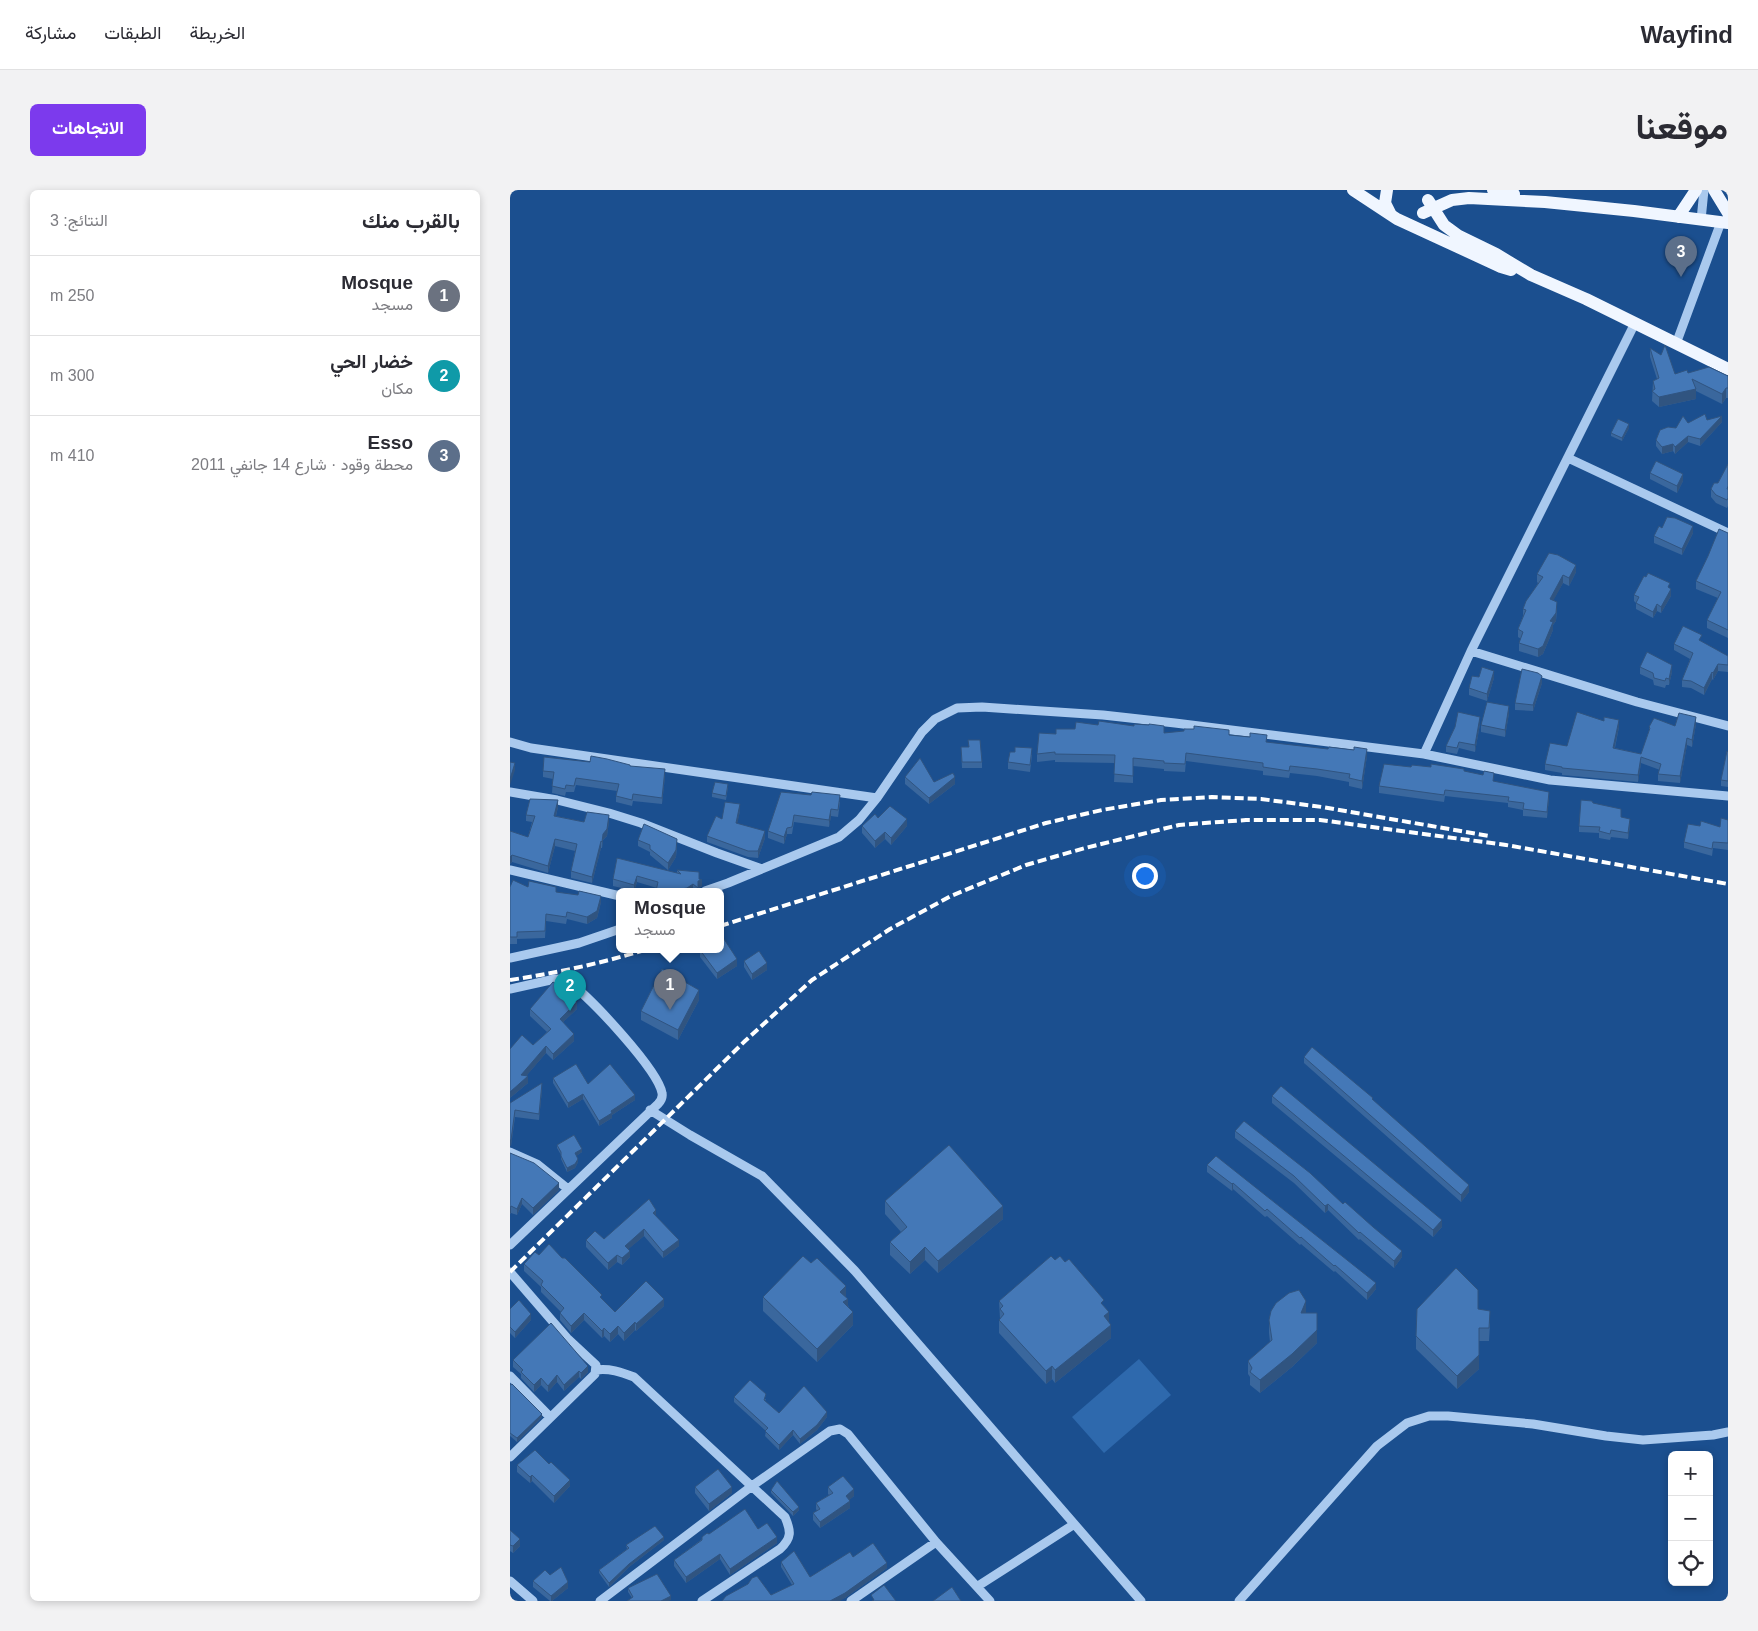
<!DOCTYPE html>
<html lang="ar">
<head>
<meta charset="utf-8">
<style>
	body { margin:0; font-family:Helvetica,Vazirmatn,sans-serif; background:#f2f2f3; color:#2b2b33; direction:rtl }
	.controls { position:absolute; right:15px; bottom:15px; display:grid; overflow:hidden; border-radius:8px; box-shadow:0 2px 8px #0003 }
	.controls button { width:45px; height:45px; display:grid; place-items:center; padding:0; border:0; border-bottom:1px solid #e1e1e2; background:#fff; color:#2b2b33; font:25px sans-serif }
	.you { position:absolute; left:634px; top:685px; width:18px; height:18px; margin:-12px; border:4px solid #fff; border-radius:50%; background:#1a73e8; box-shadow:0 0 0 8px #1a73e833 }
	.badge { display:grid; place-items:center; width:32px; height:32px; border-radius:50%; background:#7c3aed; color:#fff; font-size:16px; font-weight:700 }
	.pin { position:absolute; translate:-50% -41px; filter:drop-shadow(0 1px 2px #0008) }
	.pin::after { content:''; position:absolute; top:26px; width:18px; height:15px; background:inherit; clip-path:polygon(0 0,100% 0,50% 100%) }
	.popup { position:absolute; left:106px; top:698px; width:108px; height:65px; box-sizing:border-box; display:grid; place-content:center; border-radius:8px; background:#fff; filter:drop-shadow(0 1px 4px #0005); font-size:16px; white-space:nowrap; color:#7c7c81 }
	.popup b { font-size:19px; color:#2b2b33 }
	.popup::after { content:''; position:absolute; left:50%; top:100%; margin-left:-10px; border:10px solid transparent; border-top-color:#fff }
	.list { margin:0; padding:0; list-style:none }
	h2 { display:flex; justify-content:space-between; align-items:center; height:65px; margin:0; padding:0 20px; font-size:21px }
	h2 small { font-size:16px; font-weight:400; color:#7c7c81 }
	.list li { display:grid; grid-template-columns:32px 1fr auto; gap:15px; align-items:center; box-sizing:border-box; height:80px; padding:0 20px; border-top:1px solid #e1e1e2 }
	.list b { display:block; font-size:19px; white-space:nowrap }
	.list p { margin:0; font-size:16px; white-space:nowrap; color:#7c7c81 }
	.list em { font-size:16px; font-style:normal; color:#7c7c81 }
	.icon { flex:none; width:28px; height:28px; fill:none; stroke:currentColor; stroke-width:2; stroke-linecap:round; stroke-linejoin:round }
	.map { position:relative; flex:none; width:1218px; height:1411px; overflow:hidden; direction:ltr; border-radius:8px }
	header { display:flex; align-items:center; gap:30px; box-sizing:border-box; height:70px; padding:0 25px; background:#fff; border-bottom:1px solid #e1e1e2 }
	header strong { font-size:24px }
	nav { display:flex; gap:28px; margin-inline-start:auto; font-size:18px }
	.intro { display:flex; align-items:center; justify-content:space-between; box-sizing:border-box; height:120px; padding:0 30px }
	h1 { margin:0; font-size:35px }
	.button { padding:12px 22px; border-radius:8px; background:#7c3aed; color:#fff; font-size:18px; font-weight:700 }
	main { display:flex; gap:30px; padding:0 30px }
	aside { flex:1; background:#fff; border-radius:8px; box-shadow:0 2px 8px #0003 }
	.map>svg:first-child { display:block }
	.green { fill:#2e69ad }
	.lines { fill:none; stroke-linecap:round; stroke-linejoin:round }
	.minor { stroke:#a9c9ee; stroke-width:9 }
	.major { stroke:#f0f6ff; stroke-width:12 }
	.rail { stroke:#fff; stroke-width:4; stroke-dasharray:9 4; stroke-linecap:butt }
	.wall { fill:#3a679d }
	.shaded-wall { fill:#305480 }
	.building { fill:#4478b7; stroke:#305480 }
</style>
</head>
<body>
<header>
<strong>Wayfind</strong>
<nav><a>الخريطة</a><a>الطبقات</a><a>مشاركة</a></nav>
</header>
<div class="intro"><h1>موقعنا</h1><a class="button">الاتجاهات</a></div>
<main>
<div class="map">
<svg width="1218" height="1411" viewBox="0 0 1218 1411">
	<rect width="100%" height="100%" fill="#1b4f8f"/>
	<!-- green -->
	<path class="green" d="M629,1169L661,1205L594,1263L562,1227Z"/>
	<g class="lines">
		<!-- minor -->
		<path class="minor" d="M1191,30L1194,0
			M1166,154L1211,32
			M1058,268L1218,343
			M961,461L1127,512L1218,536
			M0,552L21,558L367,608
			M914,564L961,461L1125,133
			M0,602L47,610L99,623L131,633L207,663L252,679
			M0,680L110,706
			M195,701L218,693L329,647L349,630L367,608L412,542L425,529L447,518L472,517L501,519L593,525L665,533L914,564L1040,590L1218,606
			M0,768L69,753L110,739
			M0,799L45,789C51,789 55,790 60,793C81,808 148,880 152,903C153,908 151,911 148,914L0,1055
			M140,920L180,945L252,986L345,1081L631,1411
			M0,962L27,974L58,999
			M0,1082L57,1148L86,1175L85,1184L0,1267
			M86,1180C99,1178 111,1182 124,1187L275,1327C281,1341 282,1348 270,1359L192,1411
			M0,1186L40,1227
			M0,1391L23,1411
			M468,1396L563,1335
			M90,1411L242,1296L320,1241L330,1239L338,1244L426,1352L480,1411
			M341,1411L426,1352
			M729,1411L867,1256L897,1233L919,1226H938L1023,1234L1096,1246L1133,1250L1203,1245L1218,1242"/>
		<!-- major -->
		<path class="major" d="M843,0L887,29L991,77L1001,80
			M877,0L875,13L881,25
			M983,0L1004,4
			M1204,0L1218,23
			M918,10L934,35L949,46L986,64L1021,85L1076,109L1218,179
			M913,23L942,10L959,8L1035,12L1124,21L1218,33
			M1168,27L1186,0"/>
		<!-- rail -->
		<path class="rail" d="M210,736L536,633L592,620L651,610L702,607L751,609L812,617L979,646
			M0,790C47,783 92,773 138,759
			M0,1082L235,851L302,790L380,739L441,706L516,675L575,658L669,635L736,630H810L996,655L1218,694"/>
	</g>
	<!-- wall -->
	<path class="wall" d="M1140,158L1165,184L1178,183L1218,186V208H1216L1212,214L1186,201V209L1149,217L1142,211L1143,191L1147,189L1140,167Z
		M1197,230L1212,232L1190,256L1178,252L1165,264L1163,261L1152,264L1146,256V250L1178,233Z
		M1119,238L1112,251L1101,246V243Z
		M1218,274V316L1217,318L1206,313L1201,307V299L1208,293Z
		M1140,283L1173,291L1167,303L1140,289Z
		M1183,343L1172,365L1144,353V346Z
		M1218,343V448L1197,438V430L1208,408L1186,399V391Z
		M1066,382L1059,396L1053,393L1043,410L1047,420L1046,431L1043,435V440L1033,464L1028,467L1009,461V453L1011,449L1008,447V439L1013,426V419L1028,393L1027,392V384Z
		M1160,398L1161,406L1151,423L1147,421L1143,428L1126,419V413L1124,411V405Z
		M1192,452L1218,466V482L1208,481L1203,490L1202,489L1194,505L1181,498L1172,497V490L1180,469L1164,460V454Z
		M1130,477L1162,482L1159,495H1156L1155,498L1144,495L1143,490L1130,484Z
		M969,487L984,488L977,511L959,505V498Z
		M1032,493L1023,521L1005,520V513Z
		M999,523L995,547L971,542V535Z
		M970,534L965,562L949,558L947,564L936,562V556Z
		M1186,534L1182,557L1177,555L1170,593L1148,591V584L1150,580L1131,573L1128,592L1052,585V583L1035,580V574L1057,556L1109,537L1105,558L1131,564L1139,541V537L1165,536Z
		M588,535L624,536L654,543L719,545L757,552L857,566L852,599L839,596V592L807,586L780,583L779,588L753,585V581L676,571L675,582L654,581V579L623,576V593L604,592L605,573L545,572V570L527,572V564L546,544L565,539Z
		M451,557L472,572V578H452Z
		M505,562L522,565L520,582L498,579V572Z
		M1218,562V597L1211,596V590Z
		M80,572L120,576L155,586L152,614L123,611L122,616L106,612V606L107,601L66,595L64,602H56L55,606L42,603L43,589L33,587V581Z
		M901,577H921L954,581L983,592L1039,608L1037,628L1013,626V620L998,617V613L935,606L934,612L869,603V596Z
		M395,587L424,592L445,594L419,614L395,594Z
		M218,597L216,610L202,607V603Z
		M271,602L330,612L328,627L321,626L319,637L284,632L282,644H277L274,654L258,648V641Z
		M1083,613L1111,627L1120,635L1118,649L1101,647L1100,650L1089,648V643L1069,642V636Z
		M48,617L46,626L74,632L99,631L97,646L93,650L92,658H91L82,693L61,688V681L65,661L45,656L38,683L2,672L0,674V641L18,647L22,632L16,631V625Z
		M230,621L227,633L255,648L248,668L238,667L197,652V646L212,629Z
		M368,628L397,636L381,655L375,649L365,658L352,643V636Z
		M1218,630V660L1203,658L1202,666L1174,658V652L1190,636L1210,637Z
		M128,650L167,656L166,667L158,680L140,665V662L128,656Z
		M107,668L167,683V680L189,689L192,696L188,698V701H146L147,698L127,692L124,701L103,696V689Z
		M0,697H18L91,712L87,728L77,734L57,729L56,734L36,731L35,748L7,749V754H0Z
		M190,760L227,776L207,789L190,767Z
		M234,771L257,780L242,790L234,777Z
		M189,810L168,850L131,830V821Z
		M20,819H67L53,832L64,851L43,870L36,863L16,886L18,893L0,908L23,855L37,842L20,826Z
		M794,867L863,910L959,1002L951,1012L794,873Z
		M43,888L78,894L125,910L102,925V928L89,936L73,909L58,918L43,893Z
		M32,899L29,930L5,927L1,956H0V913Z
		M762,906L932,1037L923,1047L762,913Z
		M725,941L892,1067L884,1078L850,1049L849,1050L818,1020L815,1023L784,993L725,948Z
		M47,955L72,962L66,966L68,972L65,978L57,982L51,969V965L47,958Z
		M0,963L49,1000L23,1025L12,1014L7,1025L1,1023L0,1024Z
		M706,966L866,1099L857,1110L825,1081L824,1082L791,1054L790,1055L757,1026L755,1027L723,999L722,1001L697,982V975Z
		M375,1011L493,1029L428,1083L415,1070L400,1084L380,1065V1052L391,1042L375,1024Z
		M146,1026L169,1056L153,1068L134,1046L118,1059L120,1067L112,1075L107,1072L98,1080L76,1057V1050L94,1049Z
		M29,1065L52,1068L105,1122L154,1116L126,1141L125,1140L114,1151L108,1144L100,1152L94,1146L92,1148L74,1130L61,1143L50,1130V1123L51,1122L31,1102V1097L14,1081V1074Z
		M253,1107H336L343,1135L307,1172L253,1121Z
		M489,1111L594,1116L599,1133L601,1148L545,1193L542,1189L536,1194L489,1143V1130L490,1129Z
		M0,1119L21,1130L5,1148L0,1143Z
		M968,1119L980,1134L979,1151H969V1179L947,1199L906,1159V1146Z
		M796,1123L807,1153L782,1177L750,1203L740,1195V1187L738,1184V1171L760,1152L759,1143V1130Z
		M3,1170L78,1182L71,1189L69,1187L54,1201L47,1192L38,1202L31,1195L24,1202L11,1188V1184L3,1177Z
		M0,1195L32,1227L7,1252L0,1246Z
		M224,1207L256,1209L255,1211L269,1223L317,1227L307,1240L290,1254L283,1245L269,1260L255,1246L256,1241L224,1212Z
		M7,1275L60,1296L44,1313L22,1291L20,1293L7,1282Z
		M185,1297L222,1303L199,1321L185,1303Z
		M318,1297L344,1306L339,1310L340,1318L310,1338L303,1330V1323L307,1321L306,1319V1313L319,1305L318,1304Z
		M261,1300L289,1320L283,1326L261,1303Z
		M248,1339L267,1353L220,1385L210,1369L176,1393L164,1376V1370L199,1344Z
		M0,1340L10,1356L3,1363L0,1361Z
		M154,1350L119,1377L99,1397L89,1383V1380L117,1359L116,1355Z
		M343,1367L377,1378L335,1408L261,1405L282,1395L271,1377V1372L300,1387Z
		M40,1385L58,1398L42,1411H40L23,1397V1391Z
		M118,1398L161,1410L122,1408L118,1402Z"/>
	<!-- shaded-wall -->
	<path class="shaded-wall" d="M1216,198V208L1212,214V204Z
		M1186,199V209L1149,217V207Z
		M1212,226V232L1190,256V249Z
		M1119,234V238L1112,251V248Z
		M1178,246V252L1165,264V257Z
		M1163,254V261L1152,264V257Z
		M1173,284V291L1167,303V296Z
		M1183,336V343L1172,365V359Z
		M1066,375V382L1059,396V388Z
		M1053,385V393L1040,417V409Z
		M1161,399V406L1151,423V417Z
		M1047,412L1046,431L1043,435V440L1033,464L1028,467V459Z
		M1147,414V421L1143,428V422Z
		M1208,474V481L1203,490V483Z
		M1162,475V482L1159,495V489Z
		M984,481V488L977,511V504Z
		M1202,482V489L1194,505V498Z
		M1032,486V493L1023,521V515Z
		M999,516V523L995,547V540Z
		M970,527V534L965,562V555Z
		M1186,527V534L1182,557V550Z
		M1109,530V537L1103,565V558Z
		M1177,548V555L1170,593V586Z
		M857,559V566L852,599V591Z
		M1131,567V573L1128,592V585Z
		M5,573V580L0,595V589Z
		M155,579V586L152,614V608Z
		M445,587V594L419,614V608Z
		M1039,602V608L1037,628V622Z
		M48,610V617L44,633V626Z
		M230,614V621L226,640V633Z
		M321,619V626L319,637V630Z
		M99,625V631L97,646L93,650L92,658V652L93,644Z
		M397,629V636L381,655V648Z
		M1120,629V635L1118,649V643Z
		M277,638V644L274,654V647Z
		M255,641V648L248,668V661Z
		M375,642V649L365,658V651Z
		M45,649V656L38,683V676Z
		M167,649L166,667L158,680V673Z
		M91,651V658L82,693V687Z
		M2,665V672L0,674V667Z
		M127,686V692L124,701V695Z
		M192,690V696L188,698V691Z
		M183,694V701H177V698Z
		M91,706V712L87,728L77,734V727Z
		M227,769V776L207,789V783Z
		M257,773V780L242,790V784Z
		M189,800V810L168,850V840Z
		M67,812V819L50,835V829Z
		M64,844V851L43,870V864Z
		M36,856V863L11,892V885Z
		M18,886V893L0,908V902Z
		M32,893V899L29,930V924Z
		M73,904V909L58,918V913Z
		M125,905V910L102,925V928L89,936V931L101,921Z
		M5,920L1,956H0V950Z
		M72,959V962L65,967V963Z
		M68,969V972L65,978L57,982V978Z
		M49,993V1000L23,1025V1018Z
		M723,993V999L722,1001V994Z
		M959,995V1002L951,1012V1005Z
		M12,1008V1014L7,1025V1019Z
		M818,1014V1020L815,1023V1016Z
		M1,1016V1023L0,1024V1018Z
		M493,1016V1029L428,1083V1071Z
		M146,1020V1026L143,1023Z
		M932,1030V1037L923,1047V1040Z
		M134,1039V1046L115,1062V1056Z
		M169,1050V1056L153,1068V1062Z
		M415,1057V1070L400,1084V1072Z
		M120,1061V1067L112,1075V1068Z
		M892,1061V1067L884,1078V1071Z
		M107,1065V1072L98,1080V1073Z
		M866,1093V1099L857,1110V1103Z
		M336,1096V1109H338V1122L333,1125L330,1102Z
		M154,1109V1116L126,1141V1134Z
		M796,1111V1124L791,1123Z
		M343,1122V1135L307,1172V1159Z
		M599,1122V1135L594,1126Z
		M74,1123V1130L61,1143V1136Z
		M807,1123V1153L782,1177L750,1203V1190Z
		M21,1124V1130L5,1148V1142Z
		M125,1132V1140L114,1151V1143Z
		M601,1135V1148L545,1193V1180Z
		M108,1136V1144L100,1152V1144Z
		M94,1138V1146L92,1148V1141Z
		M969,1165V1179L947,1199V1186Z
		M78,1176V1182L71,1189V1183Z
		M542,1176V1189L536,1194V1181Z
		M69,1181V1187L54,1201V1195Z
		M47,1185V1192L38,1202V1196Z
		M31,1188V1195L24,1202V1195Z
		M317,1222V1227L307,1240L290,1254V1249Z
		M32,1224V1227L7,1252V1248Z
		M283,1240V1245L269,1260V1255Z
		M22,1285V1291L20,1293V1287Z
		M60,1290V1296L44,1313V1306Z
		M222,1297V1303L199,1321V1314Z
		M344,1299V1306L336,1313V1306Z
		M340,1311V1318L310,1338V1332Z
		M289,1317V1320L283,1326V1322Z
		M154,1347V1350L119,1377L99,1397V1393L119,1374Z
		M267,1347V1353L220,1385V1379Z
		M10,1349V1356L3,1363V1356Z
		M210,1364V1369L176,1393V1387Z
		M377,1373V1378L335,1408L330,1411H320Z
		M58,1392V1398L42,1411H41V1406Z
		M161,1406V1410L159,1411H151Z"/>
	<!-- building -->
	<path class="building" d="M1155,155L1165,184L1177,180L1178,183L1199,177L1218,186V198H1216L1212,204L1182,189L1186,199L1149,207L1142,201L1145,199L1143,191L1149,188L1140,158L1151,165Z
		M1195,224L1197,230L1212,226L1190,249L1178,246L1165,257L1163,254L1152,257L1146,250L1150,240L1158,237L1166,238L1173,226L1178,233Z
		M1108,229L1119,234L1112,248L1101,243Z
		M1146,271L1173,284L1167,296L1140,283Z
		M1218,274V296L1217,299H1218V308L1217,310L1206,305L1201,299L1204,293H1208Z
		M1157,327L1165,328L1183,336L1172,359L1144,346L1149,336L1152,338Z
		M1209,339L1218,343V440L1197,430L1211,402L1186,391L1198,366Z
		M1039,363L1048,365L1066,375L1059,388L1053,385L1040,409L1047,412L1046,423L1040,431L1043,432L1033,456L1028,459L1009,453L1013,442L1008,439L1016,420L1013,419L1016,411L1033,387L1027,384Z
		M1138,383L1160,393L1158,397L1161,399L1151,417L1147,414L1143,422L1126,413L1129,407L1124,405L1134,386L1136,387Z
		M1173,436L1192,445L1189,450L1218,466V475L1208,474L1203,483L1202,482L1194,498L1181,491L1172,490L1183,463L1164,454Z
		M1137,462L1162,475L1159,489L1156,488L1155,491L1144,488L1143,483L1130,477Z
		M972,477L984,481L977,504L959,498L962,486L969,487Z
		M1012,479L1028,483L1032,486L1023,515L1005,513Z
		M977,512L999,516L995,540L971,535Z
		M948,522L970,527L965,555L949,552L947,558L936,556L945,537Z
		M1067,522L1094,531V527L1109,530L1103,558L1131,564L1140,538L1139,537L1144,528L1165,536L1169,523L1186,527L1182,550L1177,548L1170,586L1148,584L1151,574L1131,567L1128,585L1052,578V577L1035,574L1040,553L1057,556Z
		M589,531L624,536V534L639,535V534L654,536V543L674,541V539H684V536L719,540V545L740,547V543L757,545L756,552L818,559L819,557L844,560V557L857,559L852,591L839,588L840,584L807,579L780,576L779,581L753,577V573L676,563L675,574L654,573V571L623,568V586L604,584L605,565L545,564V562L527,564L529,543L546,544V539H565L566,532L588,535Z
		M458,550H470L472,572H452L451,557H459Z
		M505,557L522,558L520,575L498,572L500,562H505Z
		M1217,561L1218,562V591L1211,590Z
		M81,566L97,569L120,575V576L155,579L152,608L123,604L122,610L106,606L109,594L66,588L64,596L56,595L55,599L42,596L44,582L33,581L34,567L80,572Z
		M410,568L424,592L443,583L445,587L419,608L395,587Z
		M0,572L5,573L0,589Z
		M874,574L901,577L902,575L921,577V574L954,579V581L973,585L974,581L984,583L983,591L1039,602L1037,622L1013,619L1014,613L998,611L999,607L935,600L934,605L869,596Z
		M205,592L218,594L216,606L202,603Z
		M271,602L301,605L302,602L330,605L328,620L321,619L319,630L284,625L282,637L277,638L274,647L258,641Z
		M20,609L48,610L44,626L74,632L77,622L99,625L97,639L93,644L92,652L91,651L82,687L61,681L67,654L45,649L38,676L2,665L0,667V641L18,647L25,626L16,625Z
		M1071,610L1082,611L1083,613L1111,619V627L1120,629L1118,643L1101,640L1100,644L1089,641L1090,637L1069,636Z
		M215,612L230,614L226,633L255,641L248,661H238L197,646L206,626L212,629Z
		M380,616L397,629L381,648L375,642L365,651L352,636L365,624L368,628Z
		M1211,628L1218,630V653L1203,652L1202,659L1174,652L1178,634L1190,636L1191,631L1210,637Z
		M134,634L167,649L166,660L158,673L140,659V655L128,650Z
		M107,668L171,684L167,680L189,682V689L192,690L188,691V698L183,694L177,698L160,701H146L148,692L127,686L124,695L103,689Z
		M3,690L18,697L19,691L46,697V702L68,705L69,701L91,706L87,721L77,727L57,722L56,727L36,724L35,741L7,742V747H0V697Z
		M214,749L227,769L207,783L190,760L194,759H210V751Z
		M249,761L257,773L242,784L234,771Z
		M152,779L189,800L168,840L131,821Z
		M43,792L60,802L67,812L50,829L64,844L43,864L36,856L11,885L18,886L0,902V859L12,845L23,855L41,839L20,819Z
		M802,857L863,908L862,909L959,995L951,1005L794,867Z
		M66,874L78,894L100,874L125,905L101,921L102,923L89,931L73,904L58,913L43,888Z
		M32,893L29,924L5,920L1,950H0V913Z
		M771,896L932,1030L923,1040L762,906Z
		M734,931L800,983L833,1014L835,1012L863,1037L892,1061L884,1071L850,1042L849,1043L818,1014L815,1016L784,986L725,941Z
		M64,945L72,959L65,963L68,969L65,974L57,978L51,966V962L47,955Z
		M439,955L493,1016L428,1071L415,1057L400,1072L380,1052L397,1037L375,1011Z
		M0,963L24,973L49,993L23,1018L12,1008L7,1019L1,1016L0,1018Z
		M706,966L866,1093L857,1103L825,1075L824,1076L791,1047L790,1048L757,1019L755,1021L723,993L722,994L697,975Z
		M139,1009L146,1020L143,1023L169,1050L153,1062L134,1039L115,1056L120,1061L112,1068L107,1065L98,1073L76,1050L85,1041L94,1049Z
		M39,1054L52,1068H55L92,1105L90,1107L105,1122L136,1091L154,1109L126,1134L125,1132L114,1143L108,1136L100,1144L94,1138L92,1141L74,1123L61,1136L50,1123L54,1118L31,1095L33,1091L14,1074L25,1062L29,1065Z
		M293,1066L301,1073L307,1068L336,1096L330,1102L338,1109L333,1112L343,1122L307,1159L253,1107Z
		M541,1066L545,1070L550,1066L555,1072L559,1069L594,1110L591,1113L599,1122L594,1126L601,1135L545,1180L542,1176L536,1181L489,1130L494,1124L490,1119L493,1116L489,1111Z
		M946,1078L968,1100V1119L980,1121L979,1138H969V1165L947,1186L906,1146L907,1119Z
		M789,1100L796,1111L791,1123H807V1140L782,1164L750,1190L740,1182L742,1178L738,1171L762,1150L759,1130L761,1121L766,1113L779,1103Z
		M9,1110L21,1124L5,1142L0,1137V1119Z
		M41,1133L78,1176L71,1183L69,1181L54,1195L47,1185L38,1196L31,1188L24,1195L11,1182L13,1180L3,1170Z
		M240,1190L256,1204L254,1210L269,1223L294,1196L317,1222L307,1235L290,1249L283,1240L269,1255L255,1241L258,1238L224,1207Z
		M2,1194L32,1224L7,1248L0,1243V1195Z
		M25,1260L39,1274L41,1272L60,1290L44,1306L22,1285L20,1287L7,1275Z
		M208,1279L222,1297L199,1314L185,1297Z
		M333,1286L344,1299L336,1306L340,1311L310,1332L303,1323L310,1319L306,1313L323,1303L318,1297Z
		M267,1291L289,1317L283,1322L261,1300Z
		M235,1319L248,1339L257,1333L267,1347L220,1379L210,1364L176,1387L164,1370L192,1350V1347L197,1343L199,1344Z
		M145,1336L154,1347L119,1374L99,1393L89,1380L119,1358L116,1355Z
		M0,1340L10,1349L3,1356L0,1355Z
		M363,1353L377,1373L335,1403L320,1411H212L216,1406L238,1394L242,1388L247,1386L261,1405L284,1394L271,1372L284,1361L300,1387L340,1362L343,1367Z
		M51,1377L58,1392L41,1406L23,1391L35,1380L40,1385Z
		M147,1384L161,1406L151,1411H117L123,1407L118,1398Z
		M374,1395L386,1411H362L364,1410L361,1405Z
		M442,1397L451,1411H423Z"/>
</svg>
<div class="controls">
<button>+</button>
<button>−</button>
<button><svg class="icon" aria-label="locate" viewBox="0 0 24 24"><circle cx="12" cy="12" r="6"/><path d="M12 2v4M12 18v4M2 12h4M18 12h4"/></svg></button>
</div>
<div class="you"></div>
<div class="pin badge" style="left:160px;top:820px;background:#6b7280">1</div>
<div class="popup"><b>Mosque</b>مسجد</div>
<div class="pin badge" style="left:60px;top:821px;background:#0f9aa8">2</div>
<div class="pin badge" style="left:1171px;top:87px;background:#5c6f8a">3</div>
</div>
<aside>
<h2>بالقرب منك<small>النتائج: 3</small></h2>
<ul class="list">
<li><span class="badge" style="background:#6b7280">1</span><div><b>Mosque</b><p>مسجد</p></div><em>250 m</em></li>
<li><span class="badge" style="background:#0f9aa8">2</span><div><b>خضار الحي</b><p>مكان</p></div><em>300 m</em></li>
<li><span class="badge" style="background:#5c6f8a">3</span><div><b>Esso</b><p>محطة وقود · شارع 14 جانفي 2011</p></div><em>410 m</em></li>
</ul>
</aside>
</main>
</body>
</html>
